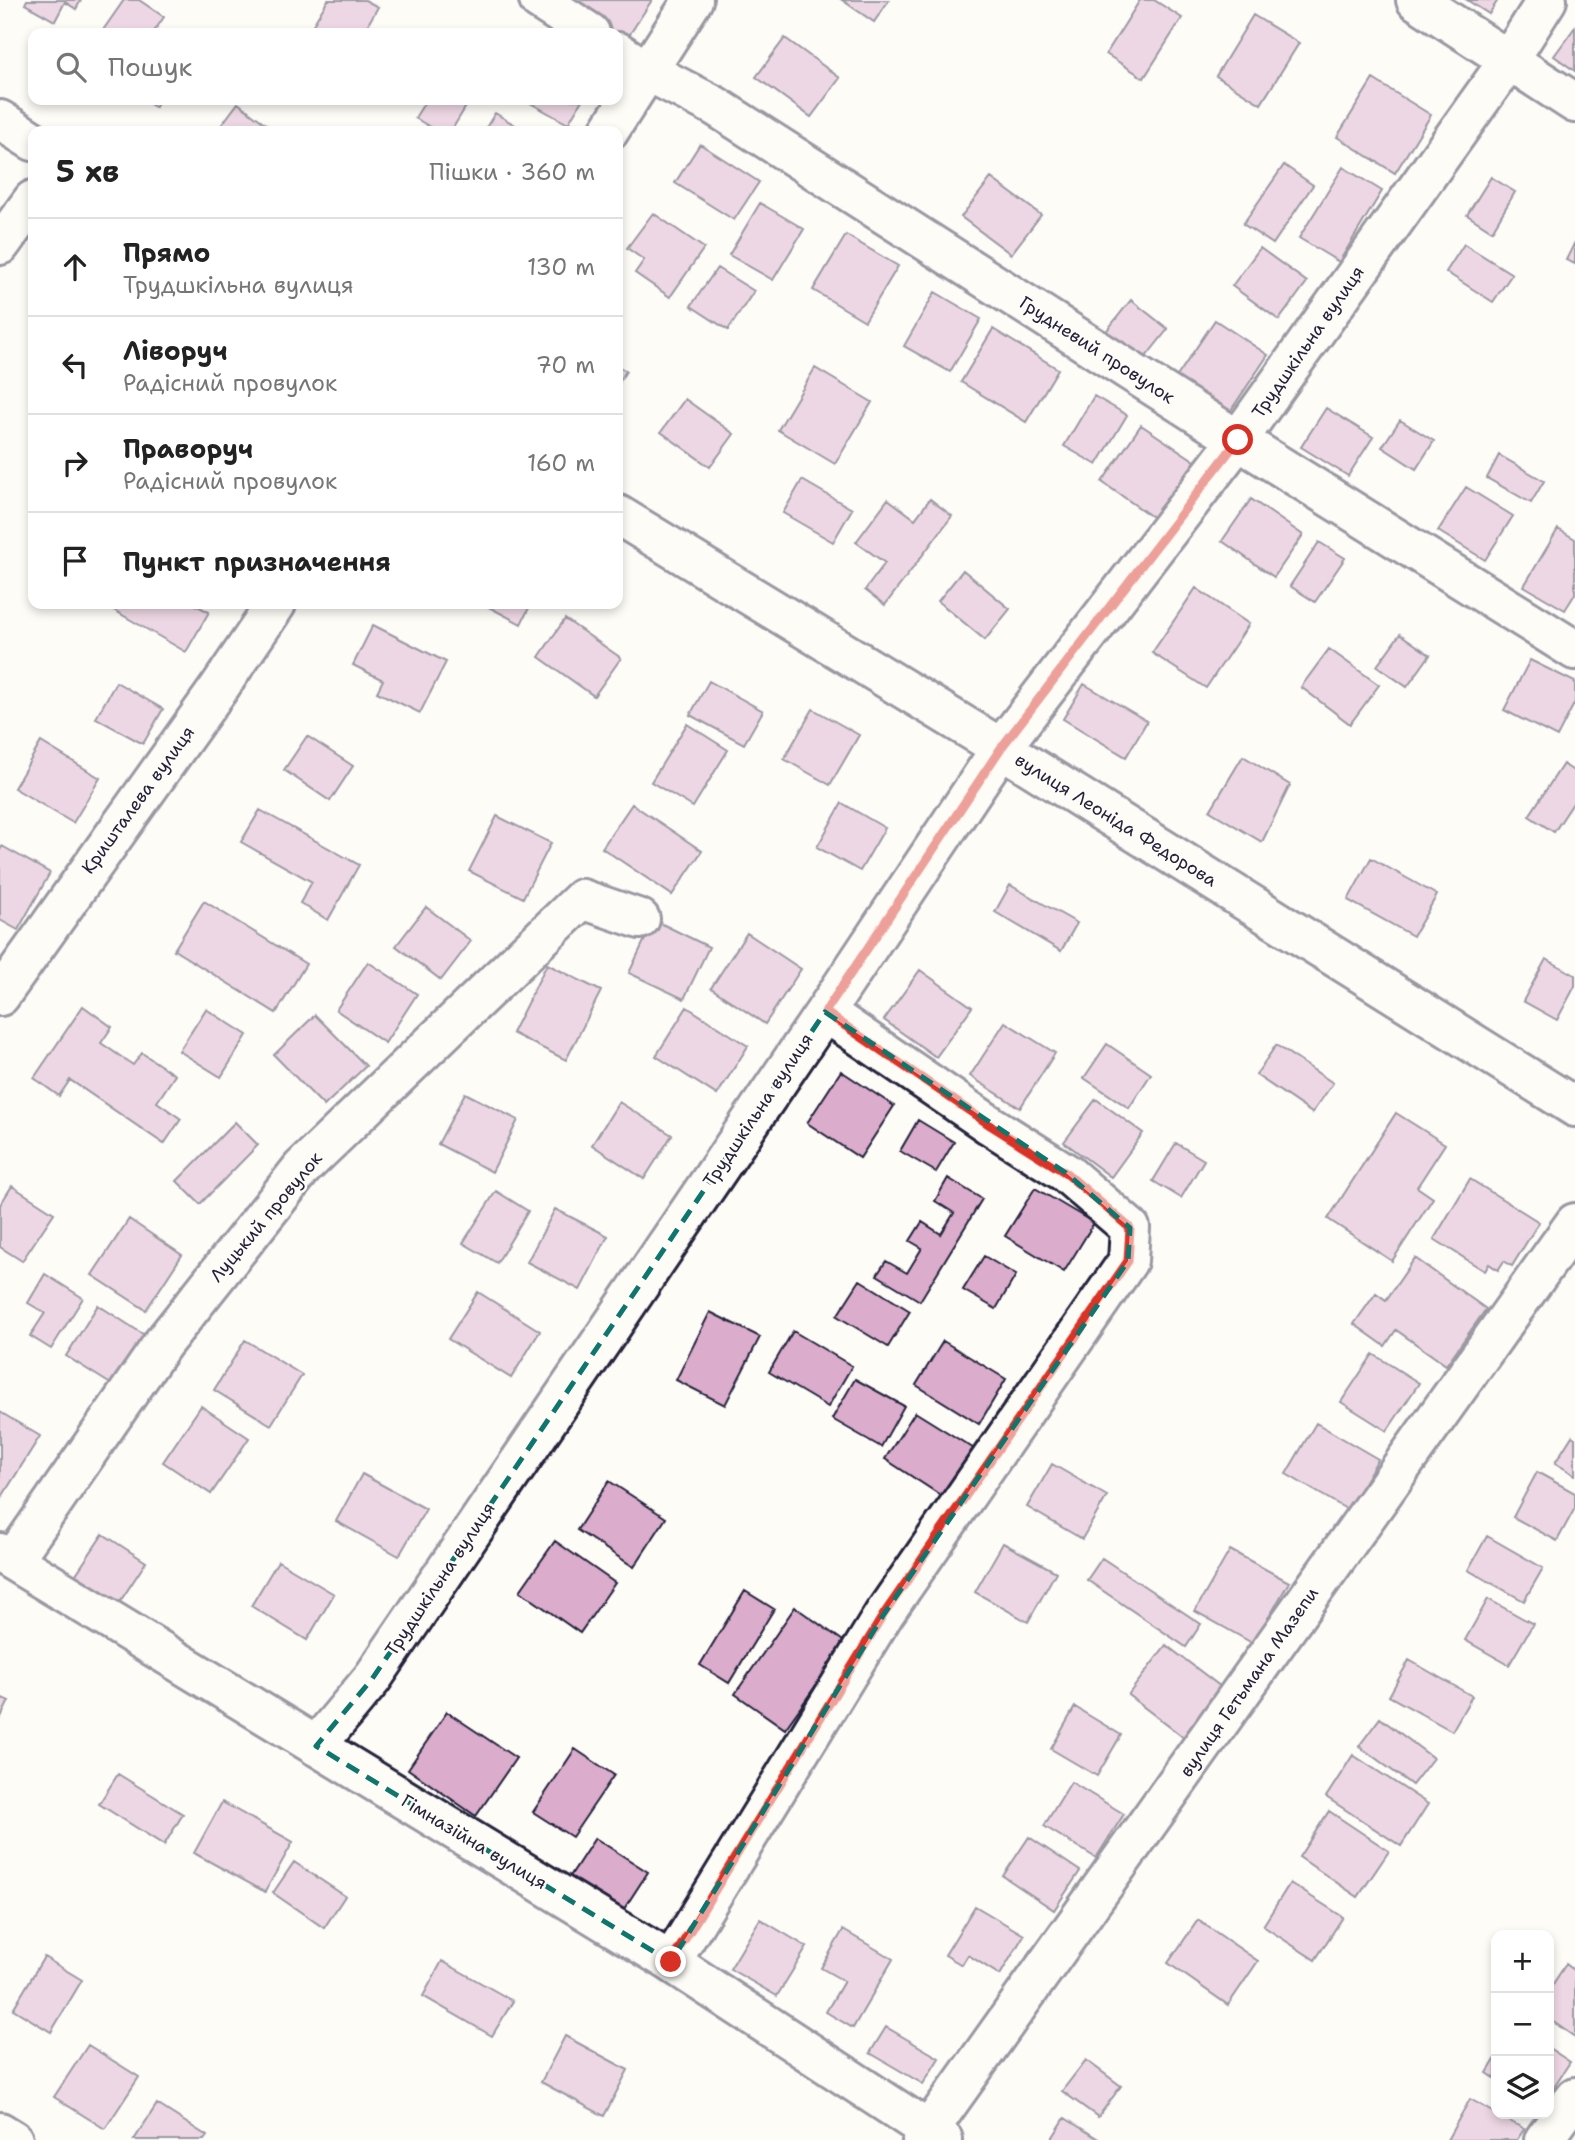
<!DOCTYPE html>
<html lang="uk">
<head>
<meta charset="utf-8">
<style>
	body { margin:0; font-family:"Shantell Sans",sans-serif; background:#f6f6f6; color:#222 }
	.controls { position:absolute; right:21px; bottom:21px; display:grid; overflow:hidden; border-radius:14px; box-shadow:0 4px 10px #0003 }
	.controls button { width:63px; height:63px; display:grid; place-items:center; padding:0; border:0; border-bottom:2px solid #e0e0e0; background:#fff; color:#222; font:35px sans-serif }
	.stop { position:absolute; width:21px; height:21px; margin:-16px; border:5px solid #d93025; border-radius:50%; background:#fff }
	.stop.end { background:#d93025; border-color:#fff; box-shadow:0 2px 7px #0008 }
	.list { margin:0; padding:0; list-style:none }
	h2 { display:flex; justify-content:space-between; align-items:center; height:91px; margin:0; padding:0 28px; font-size:30px }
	h2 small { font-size:23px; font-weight:400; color:#767676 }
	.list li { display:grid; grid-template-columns:46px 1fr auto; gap:21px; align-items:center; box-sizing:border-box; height:98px; padding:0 28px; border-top:2px solid #e0e0e0 }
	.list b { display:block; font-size:26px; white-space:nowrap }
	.list p { margin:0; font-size:23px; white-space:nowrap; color:#767676 }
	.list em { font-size:23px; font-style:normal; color:#767676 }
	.icon { flex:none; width:38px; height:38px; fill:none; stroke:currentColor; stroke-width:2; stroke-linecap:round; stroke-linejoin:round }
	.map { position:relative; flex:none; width:1575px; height:2140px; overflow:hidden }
	.search { position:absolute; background:#fff; box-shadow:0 4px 10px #0003; left:28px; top:28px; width:595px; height:77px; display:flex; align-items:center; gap:18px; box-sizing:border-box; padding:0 24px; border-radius:14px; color:#767676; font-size:26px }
	.panel { position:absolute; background:#fff; box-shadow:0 4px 10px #0003; left:28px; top:126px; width:595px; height:483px; border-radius:14px }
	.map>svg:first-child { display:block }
	.building { fill:#dbaccc; stroke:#22223b; stroke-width:2 }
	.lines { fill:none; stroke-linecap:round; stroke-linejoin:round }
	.minor-casing { stroke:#22223b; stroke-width:44 }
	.minor { stroke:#fdfcf7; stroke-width:38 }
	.route { stroke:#d93025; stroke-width:9 }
	.marked { fill:none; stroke:#0f766e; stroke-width:5; stroke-dasharray:14 9; stroke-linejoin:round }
	.labels { text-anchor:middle; stroke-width:5; stroke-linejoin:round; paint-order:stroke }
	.street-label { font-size:18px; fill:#22223b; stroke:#fdfcf7 }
</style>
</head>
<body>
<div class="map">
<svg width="1575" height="2140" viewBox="0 0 1575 2140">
	<rect width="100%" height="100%" fill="#fdfcf7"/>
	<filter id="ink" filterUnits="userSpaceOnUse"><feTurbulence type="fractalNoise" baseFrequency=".0143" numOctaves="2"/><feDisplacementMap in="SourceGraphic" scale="14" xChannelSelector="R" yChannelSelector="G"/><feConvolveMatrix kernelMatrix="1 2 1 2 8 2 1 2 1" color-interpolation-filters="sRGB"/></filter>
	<g filter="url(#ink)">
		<!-- building -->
		<path class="building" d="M27,0H81L76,9L65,2L55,21L25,4Z
			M124,0H139L164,17L153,33H101Z
			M328,0H365L378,7L363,33H308Z
			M562,0H652L626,40L618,33H615Z
			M842,0H889L874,22Z
			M1140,0H1154L1182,18L1144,78L1106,54Z
			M1467,0H1498L1489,14Z
			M1253,15L1299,43L1261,104L1216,76Z
			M1575,27V71L1554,56Z
			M785,38L840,78L811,117L756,77Z
			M1373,79L1431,115L1395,173L1337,137Z
			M143,100H160L155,107Z
			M426,100H470L451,131H437L415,118Z
			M525,100H582L568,124Z
			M238,103L275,131H217Z
			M495,113L525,131H484Z
			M700,144L759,182L734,220L675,183Z
			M1284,165L1313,185L1273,244L1243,224Z
			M1343,167L1382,191L1339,262L1299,238Z
			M1491,177L1515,192L1492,231L1467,215Z
			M991,178L1041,215L1011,254L961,217Z
			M760,203L804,229L773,280L729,255Z
			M653,213L704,248L670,297L635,273L644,260L627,248Z
			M846,235L898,266L865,321L813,290Z
			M1575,242V264L1566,260Z
			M1464,244L1512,274L1493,302L1446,272Z
			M1260,248L1307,282L1279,320L1232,286Z
			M717,268L754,291L728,330L691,306Z
			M935,292L981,319L950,372L904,346Z
			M1131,300L1168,329L1141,363L1104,334Z
			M1215,320L1268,355L1229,413L1176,378Z
			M993,329L1058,369L1026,422L961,382Z
			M618,366L626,371L618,384Z
			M815,368L872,402L835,464L778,430Z
			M1094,396L1127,415L1097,465L1064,446Z
			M685,399L734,434L710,467L661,432Z
			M1326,408L1373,437L1348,476L1301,447Z
			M1400,420L1434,441L1416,469L1382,447Z
			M1141,425L1201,465L1161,523L1102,482Z
			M1499,455L1544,481L1531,503L1487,478Z
			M802,480L852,509L833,542L783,513Z
			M1466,487L1513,516L1485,560L1438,531Z
			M888,499L915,519L930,499L952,516L885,605L865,590L885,563L856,542Z
			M1251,499L1303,535L1274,577L1222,541Z
			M1558,529L1575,539V594L1565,610L1524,586Z
			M1319,542L1345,558L1315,602L1290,586Z
			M963,570L1010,609L985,640L938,601Z
			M1196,588L1249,624L1206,688L1152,653Z
			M115,604H194L209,612L186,652L112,609Z
			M483,604H531L521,624Z
			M565,619L621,658L594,696L539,657Z
			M373,625L446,662L420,713L377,692L383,680L353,665Z
			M1400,634L1430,655L1407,687L1377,666Z
			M1329,649L1379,685L1350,724L1301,687Z
			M1530,660L1575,682V702L1557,737L1504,710Z
			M709,681L763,711L744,744L690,715Z
			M116,682L163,709L143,744L96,718Z
			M1084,684L1147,721L1126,757L1063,719Z
			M813,709L859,735L830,785L784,759Z
			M687,724L728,750L693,807L651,782Z
			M307,736L353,766L330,801L284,770Z
			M41,742L100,778L73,823L14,788Z
			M1243,756L1290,785L1262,842L1210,811Z
			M1563,764L1575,772V800L1554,832L1529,816Z
			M842,803L885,828L860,871L817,847Z
			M632,804L702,851L672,895L602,848Z
			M260,810L359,865L328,920L300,903L312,882L241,842Z
			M497,816L551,843L523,898L469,871Z
			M2,846L50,873L18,930L0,920V850Z
			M1371,858L1437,895L1413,936L1348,900Z
			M1010,885L1077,923L1061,951L995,912Z
			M204,901L306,964L276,1013L174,950Z
			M426,907L471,941L441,980L396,946Z
			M654,920L709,947L684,999L629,973Z
			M747,933L801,969L765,1024L711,988Z
			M1546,959L1575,975V986L1557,1020L1523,1001Z
			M368,962L417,994L385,1043L336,1010Z
			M547,964L601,991L566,1060L512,1033Z
			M920,970L972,1007L936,1057L884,1020Z
			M83,1006L112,1027L101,1043L133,1065L142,1053L175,1075L157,1102L181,1119L164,1144L70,1080L59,1096L34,1078Z
			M687,1007L748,1046L717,1095L656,1056Z
			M206,1009L247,1035L221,1077L179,1051Z
			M315,1015L366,1066L324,1106L274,1055Z
			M1005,1022L1055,1053L1020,1108L970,1076Z
			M1107,1044L1151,1074L1129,1108L1084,1078Z
			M1276,1045L1333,1083L1312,1113L1256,1075Z
			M841,1071L894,1106L860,1158L807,1123Z
			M465,1093L518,1120L492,1172L438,1144Z
			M1096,1099L1143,1133L1111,1177L1064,1142Z
			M619,1102L672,1135L644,1179L592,1145Z
			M1396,1113L1445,1144L1417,1187L1433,1198L1392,1261L1328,1219Z
			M918,1120L954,1142L936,1172L900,1151Z
			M235,1122L258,1145L200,1204L177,1181Z
			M1176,1143L1204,1160L1181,1198L1153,1181Z
			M948,1178L982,1199L920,1301L877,1275L886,1261L907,1273L922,1248L910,1241L922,1222L941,1234L954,1213L935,1201Z
			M1470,1179L1539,1222L1512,1266L1504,1261L1498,1270L1489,1264L1485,1271L1434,1239Z
			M12,1186L54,1213L22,1261L0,1247V1205Z
			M1035,1188L1094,1223L1064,1272L1005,1236Z
			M496,1191L528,1211L497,1263L463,1243Z
			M555,1209L608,1236L580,1290L527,1262Z
			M129,1219L182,1255L146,1310L92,1275Z
			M984,1256L1016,1275L996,1309L963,1290Z
			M1415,1258L1486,1309L1446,1365L1396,1330L1385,1346L1354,1324L1376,1293L1386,1300Z
			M45,1274L83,1298L51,1349L30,1336L45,1313L28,1303Z
			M860,1280L910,1311L888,1347L837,1316Z
			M478,1292L540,1331L511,1378L448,1339Z
			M98,1305L149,1338L117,1388L66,1356Z
			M710,1312L760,1337L725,1405L676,1380Z
			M793,1331L852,1366L828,1407L769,1372Z
			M245,1340L302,1375L271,1425L214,1390Z
			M943,1341L1006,1379L979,1424L916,1385Z
			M1373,1354L1419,1383L1387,1431L1341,1402Z
			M855,1379L904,1406L881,1447L832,1419Z
			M201,1406L249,1438L211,1494L163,1462Z
			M0,1412L40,1436L0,1500Z
			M915,1412L976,1450L945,1498L885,1459Z
			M1316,1423L1378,1459L1348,1510L1286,1474Z
			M1572,1436L1575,1438V1475L1555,1463Z
			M1052,1464L1107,1496L1082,1539L1027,1507Z
			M1537,1472L1575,1493V1508L1557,1541L1513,1517Z
			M362,1474L426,1509L399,1556L336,1521Z
			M609,1481L666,1518L634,1567L577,1530Z
			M103,1534L146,1562L113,1612L70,1583Z
			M1487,1536L1543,1568L1524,1601L1468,1570Z
			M555,1541L615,1583L580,1633L520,1591Z
			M1003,1543L1056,1572L1028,1622L975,1592Z
			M1230,1550L1289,1582L1254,1644L1195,1611Z
			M1102,1558L1201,1624L1186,1647L1087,1580Z
			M278,1561L334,1594L307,1640L251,1606Z
			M745,1591L774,1609L729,1683L700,1665Z
			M1488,1599L1533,1624L1509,1665L1465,1640Z
			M795,1607L846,1643L785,1729L735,1694Z
			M1166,1645L1221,1687L1183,1737L1128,1695Z
			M1409,1660L1472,1696L1452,1731L1389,1696Z
			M0,1697L9,1701L0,1719Z
			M1075,1707L1121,1735L1097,1776L1051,1749Z
			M447,1712L516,1758L476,1816L408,1769Z
			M1380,1718L1433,1758L1412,1785L1359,1746Z
			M575,1749L614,1775L572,1837L533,1812Z
			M1353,1755L1428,1804L1401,1846L1326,1797Z
			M118,1774L183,1814L164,1845L99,1804Z
			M1071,1782L1124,1814L1096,1858L1044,1826Z
			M222,1802L293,1842L265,1892L194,1853Z
			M1329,1811L1389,1851L1358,1897L1299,1857Z
			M1029,1837L1080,1871L1054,1910L1003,1876Z
			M595,1838L648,1872L620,1915L567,1881Z
			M294,1862L345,1896L324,1928L273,1893Z
			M1290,1883L1343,1917L1315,1960L1263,1926Z
			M975,1906L1024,1935L1000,1975L968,1955L962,1965L945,1955Z
			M760,1919L807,1947L777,1996L730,1969Z
			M1198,1920L1258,1961L1228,2005L1168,1963Z
			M843,1930L893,1959L853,2028L826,2012L844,1981L821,1968Z
			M44,1957L82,1980L51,2032L13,2009Z
			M442,1961L513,2001L492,2036L423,1996Z
			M1566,1964L1575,1971V2037L1549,2019V1990Z
			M886,2027L939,2058L923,2084L870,2053Z
			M565,2036L628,2070L604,2116L541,2082Z
			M88,2045L139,2077L105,2129L54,2097Z
			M1549,2048L1570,2062L1549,2094Z
			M1496,2058V2079L1487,2073Z
			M1086,2060L1121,2086L1098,2117L1062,2091Z
			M1470,2099L1524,2129L1517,2140H1447Z
			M157,2104L207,2136L204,2140H134Z
			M1065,2118L1100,2140H1051Z"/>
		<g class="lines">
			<defs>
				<path id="minor" d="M539,0L590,33
					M1416,0L1575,103
					M618,52L647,71L715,106L1238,440L1575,650
					M0,120L33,141
					M609,131L693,0
					M0,245L33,200
					M618,515L1001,748L1575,1107
					M0,996L219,688L276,604
					M0,1553L671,1962L943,2140
					M13,1560L163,1343L302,1168L582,899L640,919
					M316,1746L372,1679L825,1012L1001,748L1238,440L1509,60L1547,0
					M671,1962L884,1614L1128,1261L1130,1228L1066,1173L990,1125L825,1012
					M0,2132L13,2140
					M922,2140L1575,1223
					M1544,2140L1575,2097"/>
			</defs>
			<!-- minor casing -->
			<use href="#minor" class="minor-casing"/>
			<!-- minor -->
			<use href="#minor" class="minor"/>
		</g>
	</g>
	<g class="lines" filter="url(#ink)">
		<!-- route -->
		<path class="route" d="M671,1962L884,1614L1128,1261L1130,1228L1066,1173L990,1125L825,1012L1001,748L1238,440"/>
	</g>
	<!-- marked area -->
	<path d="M0 0H1575V2140H0ZM825,1012L1066,1173L1130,1228L1128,1261L884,1614L671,1962L316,1746L372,1679Z" fill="#fdfcf7" fill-opacity=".55" fill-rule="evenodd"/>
	<path class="marked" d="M825,1012L1066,1173L1130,1228L1128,1261L884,1614L671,1962L316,1746L372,1679Z"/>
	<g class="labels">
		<!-- street labels -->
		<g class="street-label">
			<text transform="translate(1308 342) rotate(-55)" y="6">Трудшкільна вулиця</text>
			<text transform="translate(1097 350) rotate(33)" y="6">Грудневий провулок</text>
			<text transform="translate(138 800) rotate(-54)" y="6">Кришталева вулиця</text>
			<text transform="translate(1116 820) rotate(32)" y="6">вулиця Леоніда Федорова</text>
			<text transform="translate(758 1110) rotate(-56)" y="6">Трудшкільна вулиця</text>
			<text transform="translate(266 1217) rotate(-50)" y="6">Луцький провулок</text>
			<text transform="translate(440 1579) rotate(-56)" y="6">Трудшкільна вулиця</text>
			<text transform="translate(1249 1682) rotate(-55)" y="6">вулиця Гетьмана Мазепи</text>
			<text transform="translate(474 1842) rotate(31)" y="6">Гімназійна вулиця</text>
		</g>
	</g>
</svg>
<div class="controls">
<button>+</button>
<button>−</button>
<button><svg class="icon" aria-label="layers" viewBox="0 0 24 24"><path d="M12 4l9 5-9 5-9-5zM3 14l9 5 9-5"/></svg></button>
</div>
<div class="stop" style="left:1238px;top:440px"></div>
<div class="stop end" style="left:671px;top:1962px"></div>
<div class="search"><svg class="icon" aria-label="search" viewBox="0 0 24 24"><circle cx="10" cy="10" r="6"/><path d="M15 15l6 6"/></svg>Пошук</div>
<section class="panel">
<h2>5 хв<small>Пішки · 360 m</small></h2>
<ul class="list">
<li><svg class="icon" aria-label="ahead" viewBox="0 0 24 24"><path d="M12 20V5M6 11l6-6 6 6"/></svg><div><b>Прямо</b><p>Трудшкільна вулиця</p></div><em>130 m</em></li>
<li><svg class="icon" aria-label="left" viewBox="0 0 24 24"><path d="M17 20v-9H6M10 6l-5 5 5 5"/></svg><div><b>Ліворуч</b><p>Радісний провулок</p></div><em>70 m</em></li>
<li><svg class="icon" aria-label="right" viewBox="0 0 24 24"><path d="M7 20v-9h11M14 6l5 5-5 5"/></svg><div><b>Праворуч</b><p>Радісний провулок</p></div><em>160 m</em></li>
<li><svg class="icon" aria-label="arrive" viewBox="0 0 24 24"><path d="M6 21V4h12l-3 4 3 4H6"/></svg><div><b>Пункт призначення</b></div></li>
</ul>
</section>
</div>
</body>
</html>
